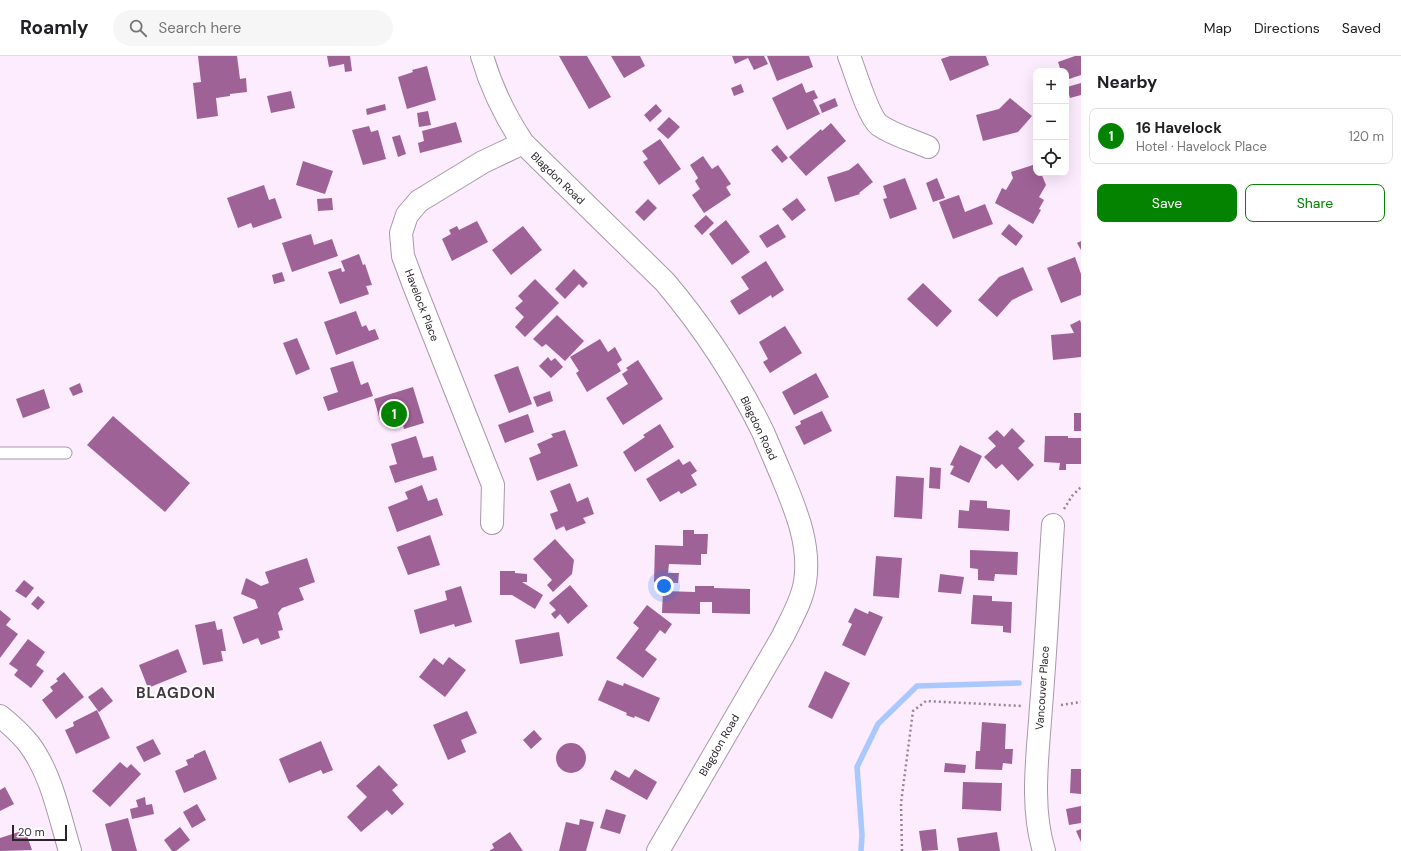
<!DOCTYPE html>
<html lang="en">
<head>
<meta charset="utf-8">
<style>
	body { margin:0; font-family:"DM Sans",sans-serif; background:#f6f6f6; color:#202124 }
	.controls { position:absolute; right:12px; top:12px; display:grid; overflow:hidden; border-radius:8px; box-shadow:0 4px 16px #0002 }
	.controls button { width:36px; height:36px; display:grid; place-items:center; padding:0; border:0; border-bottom:1px solid #e0e0e0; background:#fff; color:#202124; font:20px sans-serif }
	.scale { position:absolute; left:12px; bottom:10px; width:55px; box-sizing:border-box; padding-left:4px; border:2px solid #2a252b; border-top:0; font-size:11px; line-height:14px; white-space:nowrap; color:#2a252b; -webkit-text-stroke:3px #fff; paint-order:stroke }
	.you { position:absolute; left:664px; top:530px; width:14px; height:14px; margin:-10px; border:3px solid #fff; border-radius:50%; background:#1a73e8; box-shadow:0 0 0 6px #1a73e833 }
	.badge { display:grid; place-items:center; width:26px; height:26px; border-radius:50%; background:#038300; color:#fff; font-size:13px; font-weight:700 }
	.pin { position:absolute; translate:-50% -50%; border:2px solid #fff; box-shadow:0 1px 4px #0006 }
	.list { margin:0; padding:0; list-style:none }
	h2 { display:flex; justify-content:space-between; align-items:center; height:52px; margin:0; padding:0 16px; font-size:17px }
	h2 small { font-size:13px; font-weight:400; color:#757577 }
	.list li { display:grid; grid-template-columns:26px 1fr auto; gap:12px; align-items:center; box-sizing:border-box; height:56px; margin:0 8px 8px; padding:0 8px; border:1px solid #e0e0e0; border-radius:8px }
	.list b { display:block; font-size:15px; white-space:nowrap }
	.list p { margin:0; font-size:13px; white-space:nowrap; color:#757577 }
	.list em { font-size:13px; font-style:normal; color:#757577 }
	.actions { display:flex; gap:8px; padding:12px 16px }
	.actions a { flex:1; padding:9px 0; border:1px solid #038300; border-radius:8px; text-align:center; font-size:14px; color:#038300 }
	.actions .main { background:#038300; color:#fff }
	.icon { flex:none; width:22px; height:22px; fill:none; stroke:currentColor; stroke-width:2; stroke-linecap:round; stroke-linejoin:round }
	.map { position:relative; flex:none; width:1081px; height:795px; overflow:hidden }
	header { display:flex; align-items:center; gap:24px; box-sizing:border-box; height:56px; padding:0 20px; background:#fff; border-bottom:1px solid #e0e0e0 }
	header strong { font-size:19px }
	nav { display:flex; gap:22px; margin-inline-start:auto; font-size:14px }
	.search { width:280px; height:36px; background:#f6f6f6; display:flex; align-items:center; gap:10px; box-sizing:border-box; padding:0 14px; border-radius:22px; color:#757577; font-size:15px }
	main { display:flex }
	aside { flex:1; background:#fff }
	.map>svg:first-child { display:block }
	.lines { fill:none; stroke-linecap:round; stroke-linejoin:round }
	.stream { stroke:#a8c8fe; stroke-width:5.5 }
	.building { fill:#9f6296 }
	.lane-casing { stroke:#a698a9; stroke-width:13 }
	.street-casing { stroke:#a698a9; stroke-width:24 }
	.path { stroke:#908692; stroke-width:2.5; stroke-dasharray:2 3; stroke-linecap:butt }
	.lane { stroke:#fff; stroke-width:11 }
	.street { stroke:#fff; stroke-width:22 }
	.labels { text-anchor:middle; stroke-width:3.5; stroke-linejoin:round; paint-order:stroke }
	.street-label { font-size:11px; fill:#2a252b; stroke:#fff }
	.district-label { font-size:15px; font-weight:bold; letter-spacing:1px; fill:#433745; stroke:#fff }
</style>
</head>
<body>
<header>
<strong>Roamly</strong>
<div class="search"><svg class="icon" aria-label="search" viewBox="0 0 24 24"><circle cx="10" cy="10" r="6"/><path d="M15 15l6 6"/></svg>Search here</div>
<nav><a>Map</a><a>Directions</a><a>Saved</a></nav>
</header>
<main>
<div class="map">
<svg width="1081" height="795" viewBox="0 0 1081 795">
	<rect width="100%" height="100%" fill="#fcecfe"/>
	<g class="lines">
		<!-- stream -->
		<path class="stream" d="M861,795L862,779L857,711L878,668L917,630L1019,627"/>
	</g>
	<!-- building -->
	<path class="building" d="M198,0H237L240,23L246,22L247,36L230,38V40L216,42L218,60L197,63L193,27L201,26Z
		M327,0H350L352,15L345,16L344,8L329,11Z
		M559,0H587L611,41L589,53Z
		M611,0H640L645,10L624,22Z
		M732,0H764L768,8L754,14L748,2L735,8Z
		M767,0H809L813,11L777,25Z
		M950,0H986L989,9L950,25L941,3Z
		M1075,0H1081V19L1066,24V15H1061L1058,6Z
		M427,10L436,44L407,53L398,21L413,16L412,14Z
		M802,27L806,37L814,34L818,42L813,44L820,58L787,74L772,42Z
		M1081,27V39L1070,42L1067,31Z
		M741,28L744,36L734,40L731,32Z
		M291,35L295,52L271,57L267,40Z
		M835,42L838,50L822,57L819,49Z
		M1010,42L1032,60L1018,76L983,85L976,59L999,53Z
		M385,48L386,54L367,59L366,53Z
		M656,48L662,55L650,66L644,59Z
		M428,55L431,69L419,71L417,57Z
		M669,61L680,71L668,83L657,73Z
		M456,66L462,86L420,97L418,87L424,85L422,75Z
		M831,67L846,85L806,120L789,101L821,73L822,75Z
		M369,70L371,76L378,74L386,103L363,109L352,74Z
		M400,79L406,98L398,101L392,81Z
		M660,83L681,113L659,129L643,106L648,103L642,95Z
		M777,89L788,102L782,107L771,94Z
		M703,100L712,113L718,109L731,128L726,131L731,139L704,157L692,139L700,133L695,125L698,122L690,109Z
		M303,105L333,115L325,138L296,129Z
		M858,107L873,126L859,137L860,138L835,146L827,121L849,114Z
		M1036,108V117H1041L1046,129L1039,141L1044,144L1039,153L1041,154L1033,168L995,147L1002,132L1006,134L1013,122L1011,116Z
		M905,122L917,153L890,163L883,143L887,142L883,130Z
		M937,122L945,142L933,146L926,127Z
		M264,129L269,144L275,142L282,162L253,172L251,167L238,172L227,142Z
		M959,139L965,156L985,148L993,168L953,183L939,146Z
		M332,142L333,154L318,155L317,143Z
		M797,142L806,154L792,165L782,153Z
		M648,143L657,152L644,165L635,156Z
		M706,159L714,167L702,179L694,170Z
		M726,164L750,196L732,209L709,178Z
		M477,165L488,186L452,205L442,183L451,178L449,174L457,170L459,174Z
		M778,168L786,181L767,192L759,180Z
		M1009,168L1023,180L1016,190L1001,178Z
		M523,170L542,194L511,219L492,194Z
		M311,178L314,189L332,183L338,200L292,216L282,187Z
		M1081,185V194L1077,187Z
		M359,198L363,209L365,208L372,229L366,230L369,238L340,248L328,216L341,212L342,216L345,215L341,205Z
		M1075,201L1081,218V239L1061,247L1047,212Z
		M766,205L784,234L772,242L771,239L739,259L730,245L749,233L741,221Z
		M1023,211L1033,234L1012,244L997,261L978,244L999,221Z
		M574,213L588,227L583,232L579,228L565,243L555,233Z
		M282,216L285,225L274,228L272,219Z
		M535,223L559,247L525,281L515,271L524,261L515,252L523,245L518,240Z
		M923,227L952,255L937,271L907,243Z
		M356,255L362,271L366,269L369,275L375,273L379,283L336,299L324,266Z
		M557,259L584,285L565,305L546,288L542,291L533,283Z
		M1080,264L1081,267V301L1053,304L1051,279L1074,277L1070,269Z
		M785,270L802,297L770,317L763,306L768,303L759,286Z
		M297,282L310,313L296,319L283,287Z
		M600,283L608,296L615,291L622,304L617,308L621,315L587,336L576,317L579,315L570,301Z
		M548,301L551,305L555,302L563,311L551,322L539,310Z
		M638,304L663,343L623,369L606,342L628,328L622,318L628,314L626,312Z
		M353,305L361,329L368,326L373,340L328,355L323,341L338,336L330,312Z
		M518,310L532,348L509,357L494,319Z
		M816,317L829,341L794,359L782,336Z
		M80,327L83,336L73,340L69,332Z
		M413,331L424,367L404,373L400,358L380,364L374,343Z
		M44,333L50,352L23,362L16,343Z
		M550,335L553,345L537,351L533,341Z
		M822,355L832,375L804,389L795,371L801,368L800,365Z
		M1074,357H1081V375H1074Z
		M528,358L534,376L505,387L498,369Z
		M113,360L190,427L165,456L87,389Z
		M660,368L674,391L635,416L623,396L645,381L643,379Z
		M1012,372L1025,385L1018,392L1034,409L1018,425L1002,408L996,413L984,401L996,390L988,382L997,374L1004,381Z
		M565,374L578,410L537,425L529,402L541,397L537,388L553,381L551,378Z
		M416,380L423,402L433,400L437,414L395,427L389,410L397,408L391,388Z
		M1045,380H1068V382H1081V408H1066V414H1059L1060,407L1044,406Z
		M960,389L982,400L969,427L950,418L954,410L950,409Z
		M679,403L683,409L690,405L697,415L691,419L697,429L681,438L679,435L660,446L646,423Z
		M930,411L941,412L940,433L929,432Z
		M896,420L924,422L922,463L894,461Z
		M570,427L577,446L588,441L594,458L583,462L586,467L566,475L564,470L556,474L550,458L558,455L550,435Z
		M422,429L428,445L437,442L443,459L397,476L388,451L408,443L405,436Z
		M970,444L987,445V452L1010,454L1009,475L958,472L959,454L969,455Z
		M683,474H694V478H708L707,498H701V509L669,508L668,517H679L678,527L654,526L655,489L683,490Z
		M430,479L440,509L408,519L397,491Z
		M555,483L574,504L572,518L553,536L547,529L552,524L533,503Z
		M970,494L1018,496L1017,519L995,518L994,525L978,524V513L970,512Z
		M876,500L902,502L899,542L873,540Z
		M307,502L315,526L299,532L304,544L282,552L278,557L283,574L278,575L280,582L261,589L258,582L243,588L233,561L258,552L255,544L241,538L246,522L261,530L269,527L265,516Z
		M500,515H515V517L527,518V526H522L543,539L535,553L512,539H500Z
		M940,518L964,521L961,538L938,536Z
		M24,524L34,532L26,542L15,535Z
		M570,529L588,550L568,568L560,558L555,563L551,558L556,554L549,547Z
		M461,530L472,566L455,571L454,568L420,578L414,554L447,544L445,535Z
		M695,530H714V532L750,533V558L712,557V546H700V558L662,557L663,535L695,536Z
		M973,539L992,540V545L1012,546L1011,577L1003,576V570L971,568Z
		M38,540L45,546L38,554L31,548Z
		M647,549L672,568L665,578L660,574L645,594L657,603L643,622L616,602L639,572L633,567Z
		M855,552L868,558L869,555L883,561L865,600L842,589L852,568L848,566Z
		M0,554L11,563L6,569L18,578L0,602Z
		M215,565L217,574L222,573L226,595H221L223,605L203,609L195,569Z
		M559,576L563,600L520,608L515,584Z
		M28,583L45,596L36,609L44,615L31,632L14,619L18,614L9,608Z
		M178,593L187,616L148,632L139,609Z
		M449,601L466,614L445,641L419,621L434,602L443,609Z
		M825,615L850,627L832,663L808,651Z
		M64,616L84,641L56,663L42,644L53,635L50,631L58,625L56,623Z
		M607,624L623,630L624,627L660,642L649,666L635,660L634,662L626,659L627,657L598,644Z
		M102,631L113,645L99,656L88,641Z
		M97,654L110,682L76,698L65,674L74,670L73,666Z
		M467,655L477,677L461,684L466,696L448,704L433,669Z
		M982,666L1006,668L1005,693H1013L1012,708L1003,707L1002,714L975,713L976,695H980Z
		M534,674L542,683L531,693L523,684Z
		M153,683L161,698L144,706L136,691Z
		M321,685L333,714L323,718L321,714L289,727L279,703Z
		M556 702a15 15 0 1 1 30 0a15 15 0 1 1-30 0Z
		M205,694L217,723L184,737L175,715L188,709L186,704L194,701V699Z
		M120,706L127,712L131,708L141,718L110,751L92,735Z
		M945,707L966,709L965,717L944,716Z
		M379,709L398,729L392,734L404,748L392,759L387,754L361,776L347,761L367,741L356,730Z
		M635,713L657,726L647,744L610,723L615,714L629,722Z
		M1071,713H1081V738L1070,737Z
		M963,726L1002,727L1001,755L962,753Z
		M5,731L14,748L0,755V734Z
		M145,741L146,749L152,748L154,758L132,763L130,753L138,751L136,744Z
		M197,748L206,764L192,772L183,756Z
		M1081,750V767L1069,769L1066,753Z
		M606,753L626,759L620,778L600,772Z
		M128,762L137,795H112L105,768Z
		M580,763L594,766L586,795H559L566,766L579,769Z
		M180,771L190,784L176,795H172L164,784Z
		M936,773L938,794L922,795L919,775Z
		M1081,773V786L1076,775Z
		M25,774L32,794L0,795V782Z
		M510,776L523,795H489L494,792L492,788Z
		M997,776L1000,795H959L957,782Z"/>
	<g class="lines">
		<defs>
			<path id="lane" d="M0,397H66"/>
			<path id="street" d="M482,0C491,31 505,60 523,87L665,226C703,271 737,323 763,376C769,390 775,404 781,418C795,452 811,488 805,526C802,545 791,563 783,580L658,795
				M849,0C855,15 868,60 879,69C893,79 912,84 928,91
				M492,467L493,429L413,227L403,200L401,177L407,159L419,145L483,106L523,87
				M0,660C10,668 21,678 29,688C52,719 59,759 70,795
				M1044,795C1030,749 1038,698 1041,651C1046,590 1049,530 1053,469"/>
		</defs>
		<!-- lane casing -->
		<use href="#lane" class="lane-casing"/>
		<!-- street casing -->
		<use href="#street" class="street-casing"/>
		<!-- path -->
		<path class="path" d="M1064,453L1072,440L1081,431
			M1061,649L1081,646
			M902,795L901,747L913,655L926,645L1022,650"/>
		<!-- lane -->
		<use href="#lane" class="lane"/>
		<!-- street -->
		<use href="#street" class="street"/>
	</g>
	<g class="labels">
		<!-- street labels -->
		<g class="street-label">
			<text transform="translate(558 122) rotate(44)" y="4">Blagdon Road</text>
			<text transform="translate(422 249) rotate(69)" y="4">Havelock Place</text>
			<text transform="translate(759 372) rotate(64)" y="4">Blagdon Road</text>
			<text transform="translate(1042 632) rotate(-86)" y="4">Vancouver Place</text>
			<text transform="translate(719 689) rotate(-60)" y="4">Blagdon Road</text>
		</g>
		<!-- district labels -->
		<g class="district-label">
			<text x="176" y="642">BLAGDON</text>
		</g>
	</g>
</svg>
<div class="controls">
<button>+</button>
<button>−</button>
<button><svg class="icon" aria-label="locate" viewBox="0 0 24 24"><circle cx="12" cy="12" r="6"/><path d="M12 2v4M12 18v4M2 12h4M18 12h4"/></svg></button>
</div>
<div class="scale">20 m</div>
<div class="you"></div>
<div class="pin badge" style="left:394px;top:358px">1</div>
</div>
<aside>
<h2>Nearby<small></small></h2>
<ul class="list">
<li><span class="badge">1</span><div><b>16 Havelock</b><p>Hotel · Havelock Place</p></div><em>120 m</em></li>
</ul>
<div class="actions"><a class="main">Save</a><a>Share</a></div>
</aside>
</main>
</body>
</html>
